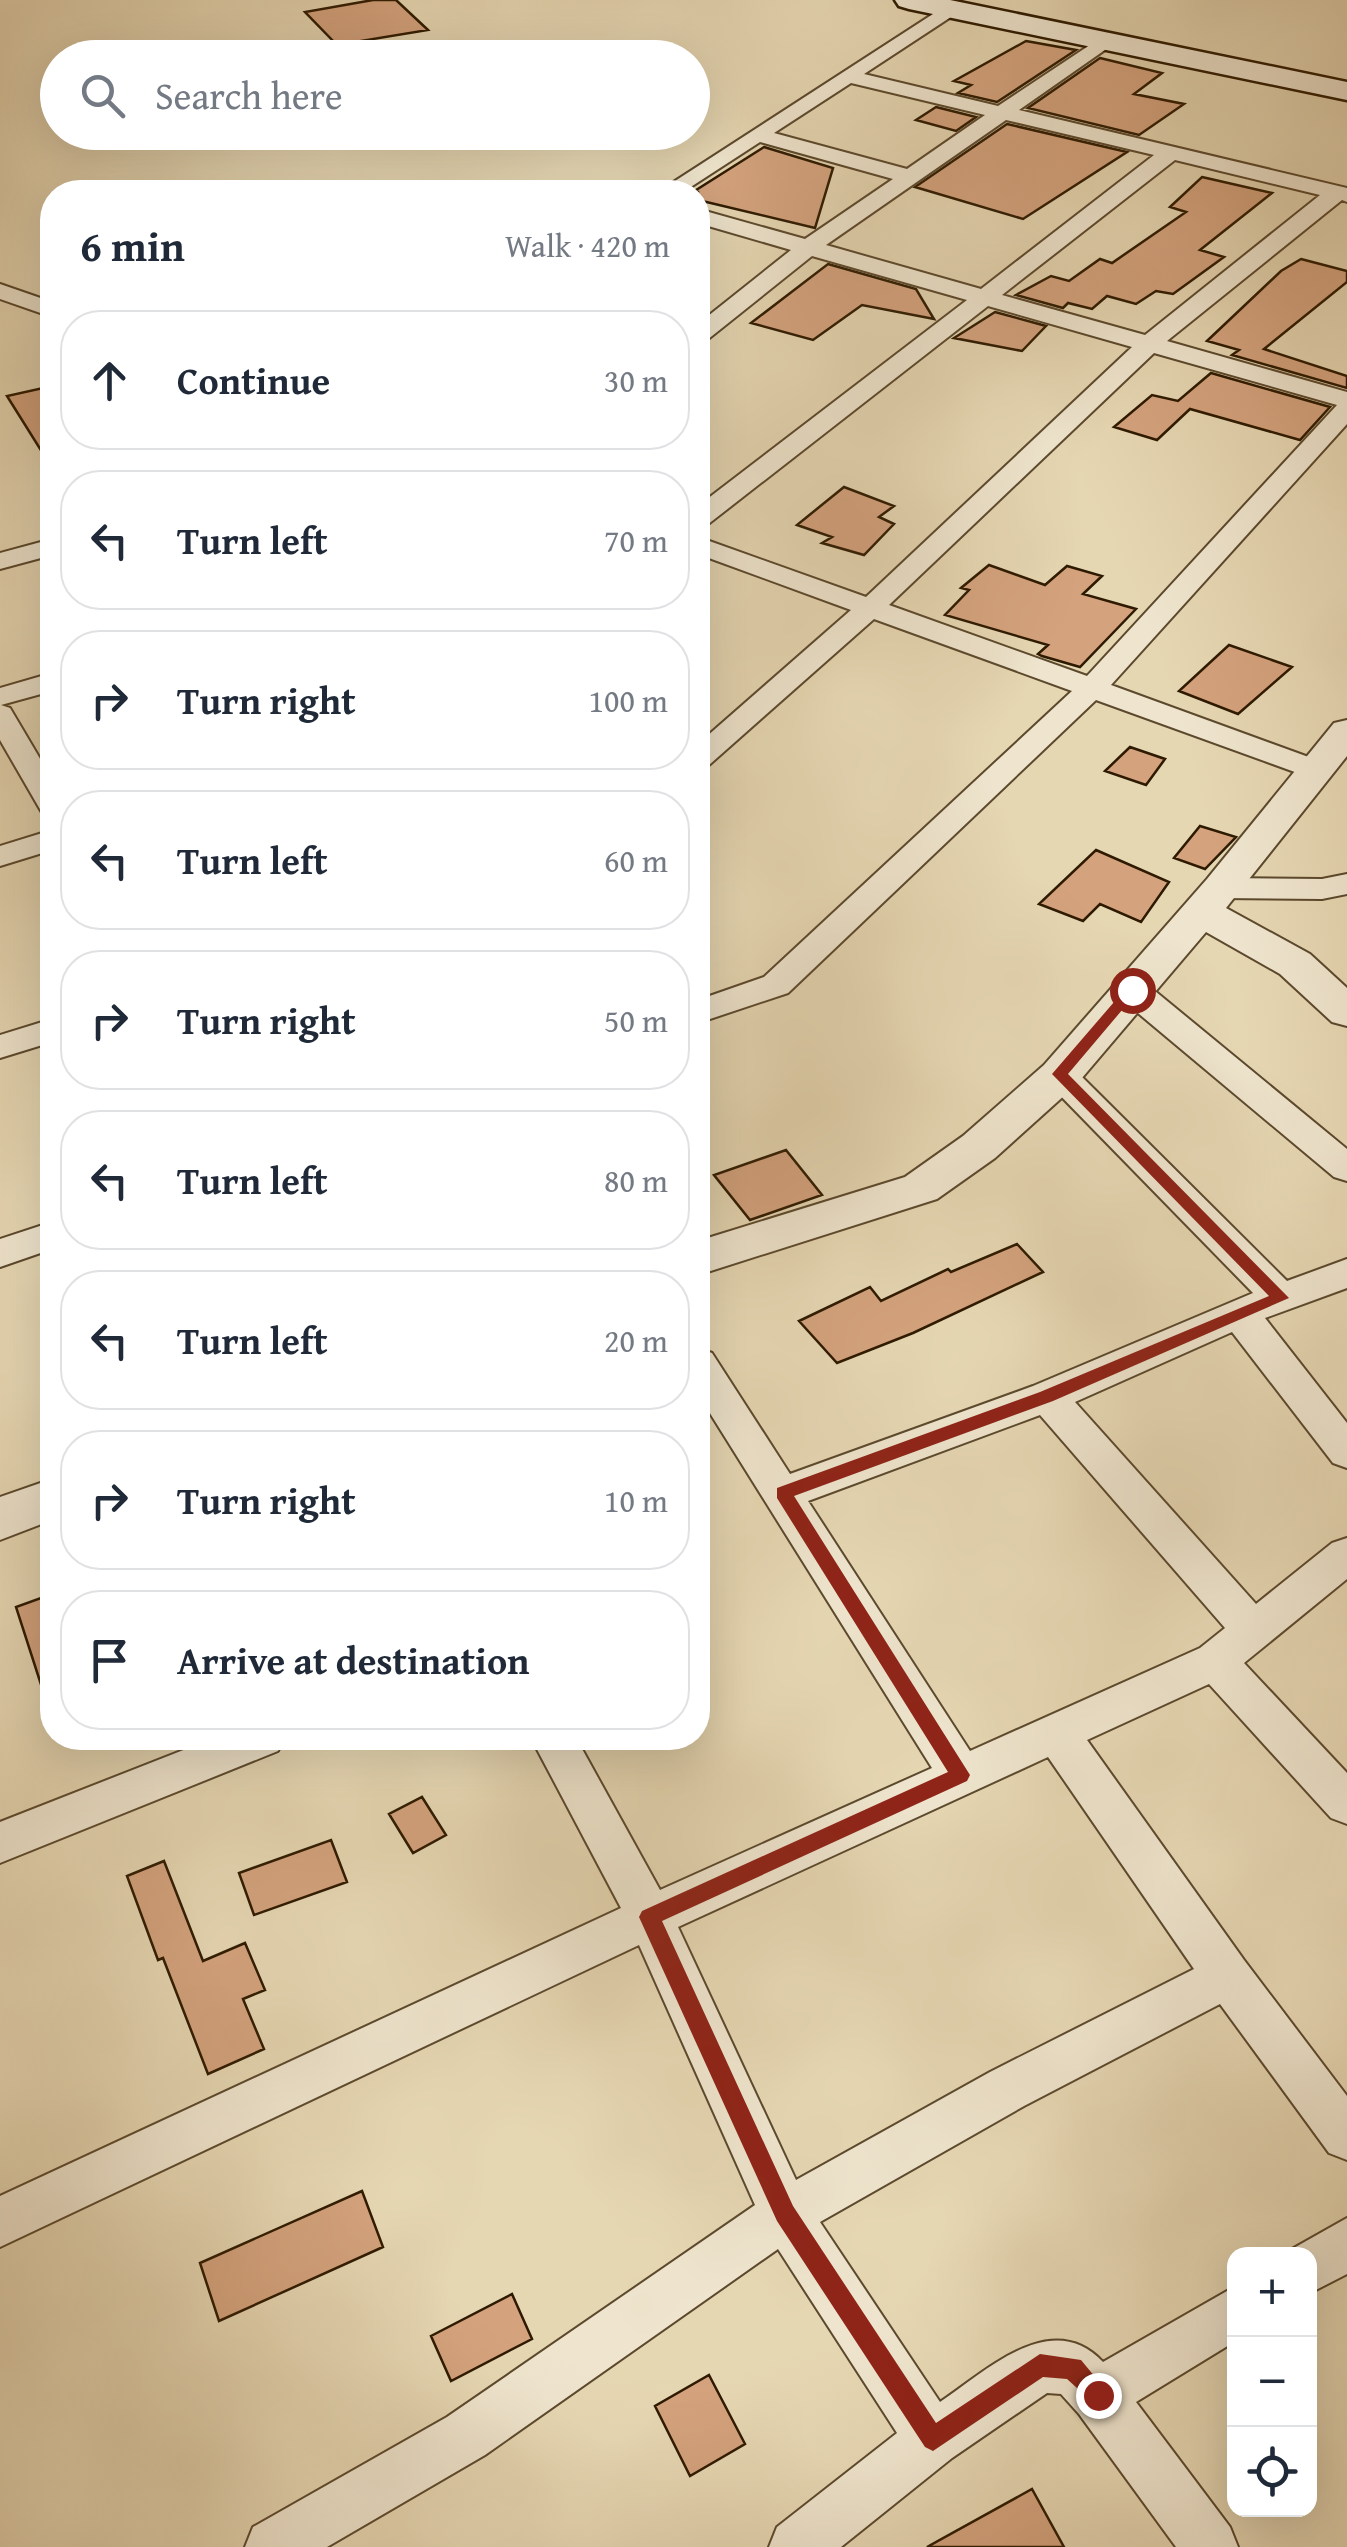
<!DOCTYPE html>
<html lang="en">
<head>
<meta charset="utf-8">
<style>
	body { margin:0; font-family:"Gentium Book Plus",serif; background:#f2f2f3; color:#1f2937 }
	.controls { position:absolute; right:30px; bottom:30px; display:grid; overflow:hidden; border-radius:20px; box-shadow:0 10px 40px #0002 }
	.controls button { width:90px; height:90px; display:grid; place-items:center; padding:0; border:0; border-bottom:2px solid #e0e1e3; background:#fff; color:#1f2937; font:50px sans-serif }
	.stop { position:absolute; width:30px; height:30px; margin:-22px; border:8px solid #8f2418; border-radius:50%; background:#fff }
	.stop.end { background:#8f2418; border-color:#fff; box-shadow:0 2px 10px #0008 }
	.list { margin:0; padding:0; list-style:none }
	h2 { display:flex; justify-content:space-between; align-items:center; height:130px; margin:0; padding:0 40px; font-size:42px }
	h2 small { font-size:32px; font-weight:400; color:#747a83 }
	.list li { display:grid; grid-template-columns:65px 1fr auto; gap:30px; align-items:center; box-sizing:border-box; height:140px; margin:0 20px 20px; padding:0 20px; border:2px solid #e0e1e3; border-radius:40px }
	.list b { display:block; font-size:38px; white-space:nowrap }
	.list em { font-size:32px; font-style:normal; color:#747a83 }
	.icon { flex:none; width:55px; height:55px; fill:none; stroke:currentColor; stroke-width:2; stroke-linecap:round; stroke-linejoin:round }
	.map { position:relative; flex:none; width:1347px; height:2547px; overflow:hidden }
	.search { position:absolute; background:#fff; box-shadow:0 10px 40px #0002; left:40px; top:40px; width:670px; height:110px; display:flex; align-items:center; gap:25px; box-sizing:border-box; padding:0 35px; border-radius:55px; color:#747a83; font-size:38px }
	.panel { position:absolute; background:#fff; box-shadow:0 10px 40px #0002; left:40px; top:180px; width:670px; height:1570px; border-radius:40px }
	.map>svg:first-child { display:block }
	.building { fill:#d4a37e; stroke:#2e1a00; stroke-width:2.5 }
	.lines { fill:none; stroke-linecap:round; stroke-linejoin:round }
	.minor-casing { stroke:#5c492d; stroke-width:4 }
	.tertiary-casing { stroke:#5c492d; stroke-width:4 }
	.secondary-casing { stroke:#2e1a00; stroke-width:5 }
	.minor { fill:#efe5ce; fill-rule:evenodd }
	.tertiary { fill:#efe5ce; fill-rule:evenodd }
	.secondary { fill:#efe5ce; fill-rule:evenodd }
	.route { fill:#8f2418 }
</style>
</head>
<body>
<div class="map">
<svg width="1347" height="2547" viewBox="0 0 1347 2547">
	<rect width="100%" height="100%" fill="#e6d7b3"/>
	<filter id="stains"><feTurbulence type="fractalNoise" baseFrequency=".002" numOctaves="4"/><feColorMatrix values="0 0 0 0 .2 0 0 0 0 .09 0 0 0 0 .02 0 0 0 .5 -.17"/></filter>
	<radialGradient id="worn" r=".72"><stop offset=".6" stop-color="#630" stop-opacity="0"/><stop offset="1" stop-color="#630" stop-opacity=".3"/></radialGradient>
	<!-- building -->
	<path class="building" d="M373,0H396L428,30L337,45L305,12Z
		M1026,41L1076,50L997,102L958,93L971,85L954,81Z
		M1100,58L1162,73L1134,94L1184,104L1139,135L1028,108Z
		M936,107L976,117L956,131L916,120Z
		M1007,124L1127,152L1023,219L915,187Z
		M764,147L833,168L815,228L698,200V192H693Z
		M1202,177L1272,193L1200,250L1224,257L1173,294L1156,291L1136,304L1107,296L1092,309L1068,303L1063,308L1016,295L1051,276L1069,281L1100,259L1112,263L1186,212L1170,207Z
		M1301,259L1347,271V282L1264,349L1347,376V388L1232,355L1239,350L1207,341L1281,271Z
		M828,264L916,289L934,319L862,305L813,340L751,323Z
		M995,312L1046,326L1022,351L954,338Z
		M1211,373L1330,407L1300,440L1190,409L1157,440L1114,427L1152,395L1178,401Z
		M52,386V468L7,396Z
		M844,487L894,506L879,517L894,524L864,555L822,543L832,537L797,525Z
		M989,565L1045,585L1067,566L1102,576L1083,594L1136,609L1080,667L1042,656L1038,654L1048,645L945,615L969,590L961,588Z
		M1229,645L1292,667L1238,714L1179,691Z
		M1130,747L1165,759L1146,785L1105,771Z
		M1200,826L1236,837L1205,869L1174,858Z
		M1096,850L1169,882L1141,922L1100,904L1083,921L1039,904Z
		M786,1150L822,1195L750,1220L714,1175Z
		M1017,1244L1043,1272L913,1333L837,1363L799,1321L870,1287L881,1301L948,1269L951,1272Z
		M52,1594V1699L46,1700L16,1607Z
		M422,1797L446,1835L413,1853L389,1814Z
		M331,1840L347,1882L254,1915L239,1873Z
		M164,1861L203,1961L245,1943L265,1990L243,1999L264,2049L208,2074L163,1958L158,1960L127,1876Z
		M362,2191L383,2247L219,2321L200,2263Z
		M512,2294L532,2339L451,2381L431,2336Z
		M709,2375L745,2444L690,2476L655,2406Z
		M1032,2489L1064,2547H927Z"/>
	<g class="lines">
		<defs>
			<path id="minor" d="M950,3L957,5V13L864,74L998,106L1105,35L1112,37V45L1019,110L1347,188V202L1342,200L1167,341L1347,392V424L1111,685L1325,763L1329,769L1325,775H1303L1096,700L788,993L698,1023V1000L764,977L1072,691L874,619L709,765L698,768V744L851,610L698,554V537L866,597L1132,347L988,306L707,525L698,527V506L967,300L812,256L707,340L698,342V324L791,250L698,223V209L805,239L893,179L760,142L683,192H658ZM851,83L985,115L907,169L774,133ZM1006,120L1154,155L981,289L826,245ZM1175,160L1320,195L1145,335L1002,295ZM1154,353L1337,405L1087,676L889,605Z
				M0,284L52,302V317L0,299Z
				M52,539V555L0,569V553Z
				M52,673V691L1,705L10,708L52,779V813L41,811L0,740V688Z
				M52,830V850L0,866V846Z
				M1347,874V894L1322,899L1221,898L1210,895L1205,888L1210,881L1221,878L1322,879Z
				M1132,979L1144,982L1347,1149V1181L1334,1177L1120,998L1115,990L1120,982Z
				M52,1019V1042L0,1058V1035Z
				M1060,1063L1072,1067L1287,1281L1347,1259V1288L1265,1318L1347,1423V1468L1333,1463L1232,1332L1075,1402L1256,1604L1332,1543L1347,1538V1579L1244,1663L1347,1773V1824L1331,1818L1209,1684L1087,1740L1244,1960L1347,2096V2160L1329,2153L1220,2004L1024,2106L820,2222L940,2402C986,2371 1052,2307 1103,2362L1234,2287V2342L1136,2402L1230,2527L1238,2547H1176L1079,2414L1061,2394L1047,2393L952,2458L841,2547H769L777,2527L897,2433L778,2249L485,2455L327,2547H245L253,2527L447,2417L755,2205L639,1945L0,2247V2196L621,1908L531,1738H576L660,1890L932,1768L698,1394V1348L712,1353L790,1474L1033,1386L1253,1293L1048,1083L1043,1075L1048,1067ZM1040,1415L1225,1628L1200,1648L970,1751L808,1501ZM1048,1757L1194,1969L990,2072L796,2180L678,1927Z
				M52,1222V1249L0,1267V1239Z
				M214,1738H284L278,1751L0,1863V1822Z
				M1347,2218V2274L1310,2293V2254H1289L1292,2249Z"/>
			<path id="tertiary" d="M1347,720V756L1226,908L1310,954L1347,988V1026L1332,1022L1280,974L1206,932L1076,1085L995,1158L937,1199L698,1275V1241L905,1177L963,1136L1044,1065L1207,879L1334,723Z
				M52,1479V1520L0,1540V1497Z"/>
			<path id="secondary" d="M895,0H950L1347,82V100L909,9L899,6Z"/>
		</defs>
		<!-- minor casing -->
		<use href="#minor" class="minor-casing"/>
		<!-- tertiary casing -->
		<use href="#tertiary" class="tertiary-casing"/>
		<!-- secondary casing -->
		<use href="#secondary" class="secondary-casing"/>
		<!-- minor -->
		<use href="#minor" class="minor"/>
		<!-- tertiary -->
		<use href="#tertiary" class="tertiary"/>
		<!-- secondary -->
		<use href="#secondary" class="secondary"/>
	</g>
	<!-- route -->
	<path class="route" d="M1127,987L1139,990L1068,1074L1289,1298L1053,1401L794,1496L970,1775L967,1781L662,1921L793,2206L936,2423L1040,2354L1081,2360L1110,2395L1106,2403L1098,2407L1067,2379L1043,2377L933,2451L925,2447L777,2221L639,1917L642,1911L948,1772L777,1498V1488L1040,1392L1269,1296L1052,1074Z"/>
	<rect width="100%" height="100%" filter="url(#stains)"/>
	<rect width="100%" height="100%" fill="url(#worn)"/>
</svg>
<div class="controls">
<button>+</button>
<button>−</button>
<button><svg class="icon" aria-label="locate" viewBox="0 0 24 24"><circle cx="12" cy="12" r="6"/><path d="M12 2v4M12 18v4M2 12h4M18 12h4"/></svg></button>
</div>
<div class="stop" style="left:1132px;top:990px"></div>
<div class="stop end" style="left:1098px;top:2395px"></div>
<div class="search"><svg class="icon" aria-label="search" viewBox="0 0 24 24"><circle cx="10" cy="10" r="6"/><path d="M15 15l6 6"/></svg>Search here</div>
<section class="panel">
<h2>6 min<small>Walk · 420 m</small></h2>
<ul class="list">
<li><svg class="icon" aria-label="ahead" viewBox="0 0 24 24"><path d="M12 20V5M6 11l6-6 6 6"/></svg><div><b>Continue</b></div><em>30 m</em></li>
<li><svg class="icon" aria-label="left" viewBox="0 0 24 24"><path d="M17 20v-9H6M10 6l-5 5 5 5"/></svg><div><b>Turn left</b></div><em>70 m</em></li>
<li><svg class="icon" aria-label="right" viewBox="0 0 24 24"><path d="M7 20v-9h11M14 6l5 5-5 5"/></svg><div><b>Turn right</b></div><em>100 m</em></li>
<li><svg class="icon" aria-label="left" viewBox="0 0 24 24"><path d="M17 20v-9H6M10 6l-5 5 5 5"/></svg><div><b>Turn left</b></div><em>60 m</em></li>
<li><svg class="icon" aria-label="right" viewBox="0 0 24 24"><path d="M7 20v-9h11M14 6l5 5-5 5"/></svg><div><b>Turn right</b></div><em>50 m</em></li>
<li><svg class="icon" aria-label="left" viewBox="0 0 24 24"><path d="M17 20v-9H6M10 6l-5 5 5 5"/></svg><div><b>Turn left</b></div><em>80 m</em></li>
<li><svg class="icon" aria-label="left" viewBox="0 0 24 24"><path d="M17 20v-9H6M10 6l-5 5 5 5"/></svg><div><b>Turn left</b></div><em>20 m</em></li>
<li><svg class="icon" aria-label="right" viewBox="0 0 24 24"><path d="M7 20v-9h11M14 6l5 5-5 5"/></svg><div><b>Turn right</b></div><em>10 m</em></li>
<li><svg class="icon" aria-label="arrive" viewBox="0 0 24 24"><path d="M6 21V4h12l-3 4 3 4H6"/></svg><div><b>Arrive at destination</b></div></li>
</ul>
</section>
</div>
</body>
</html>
